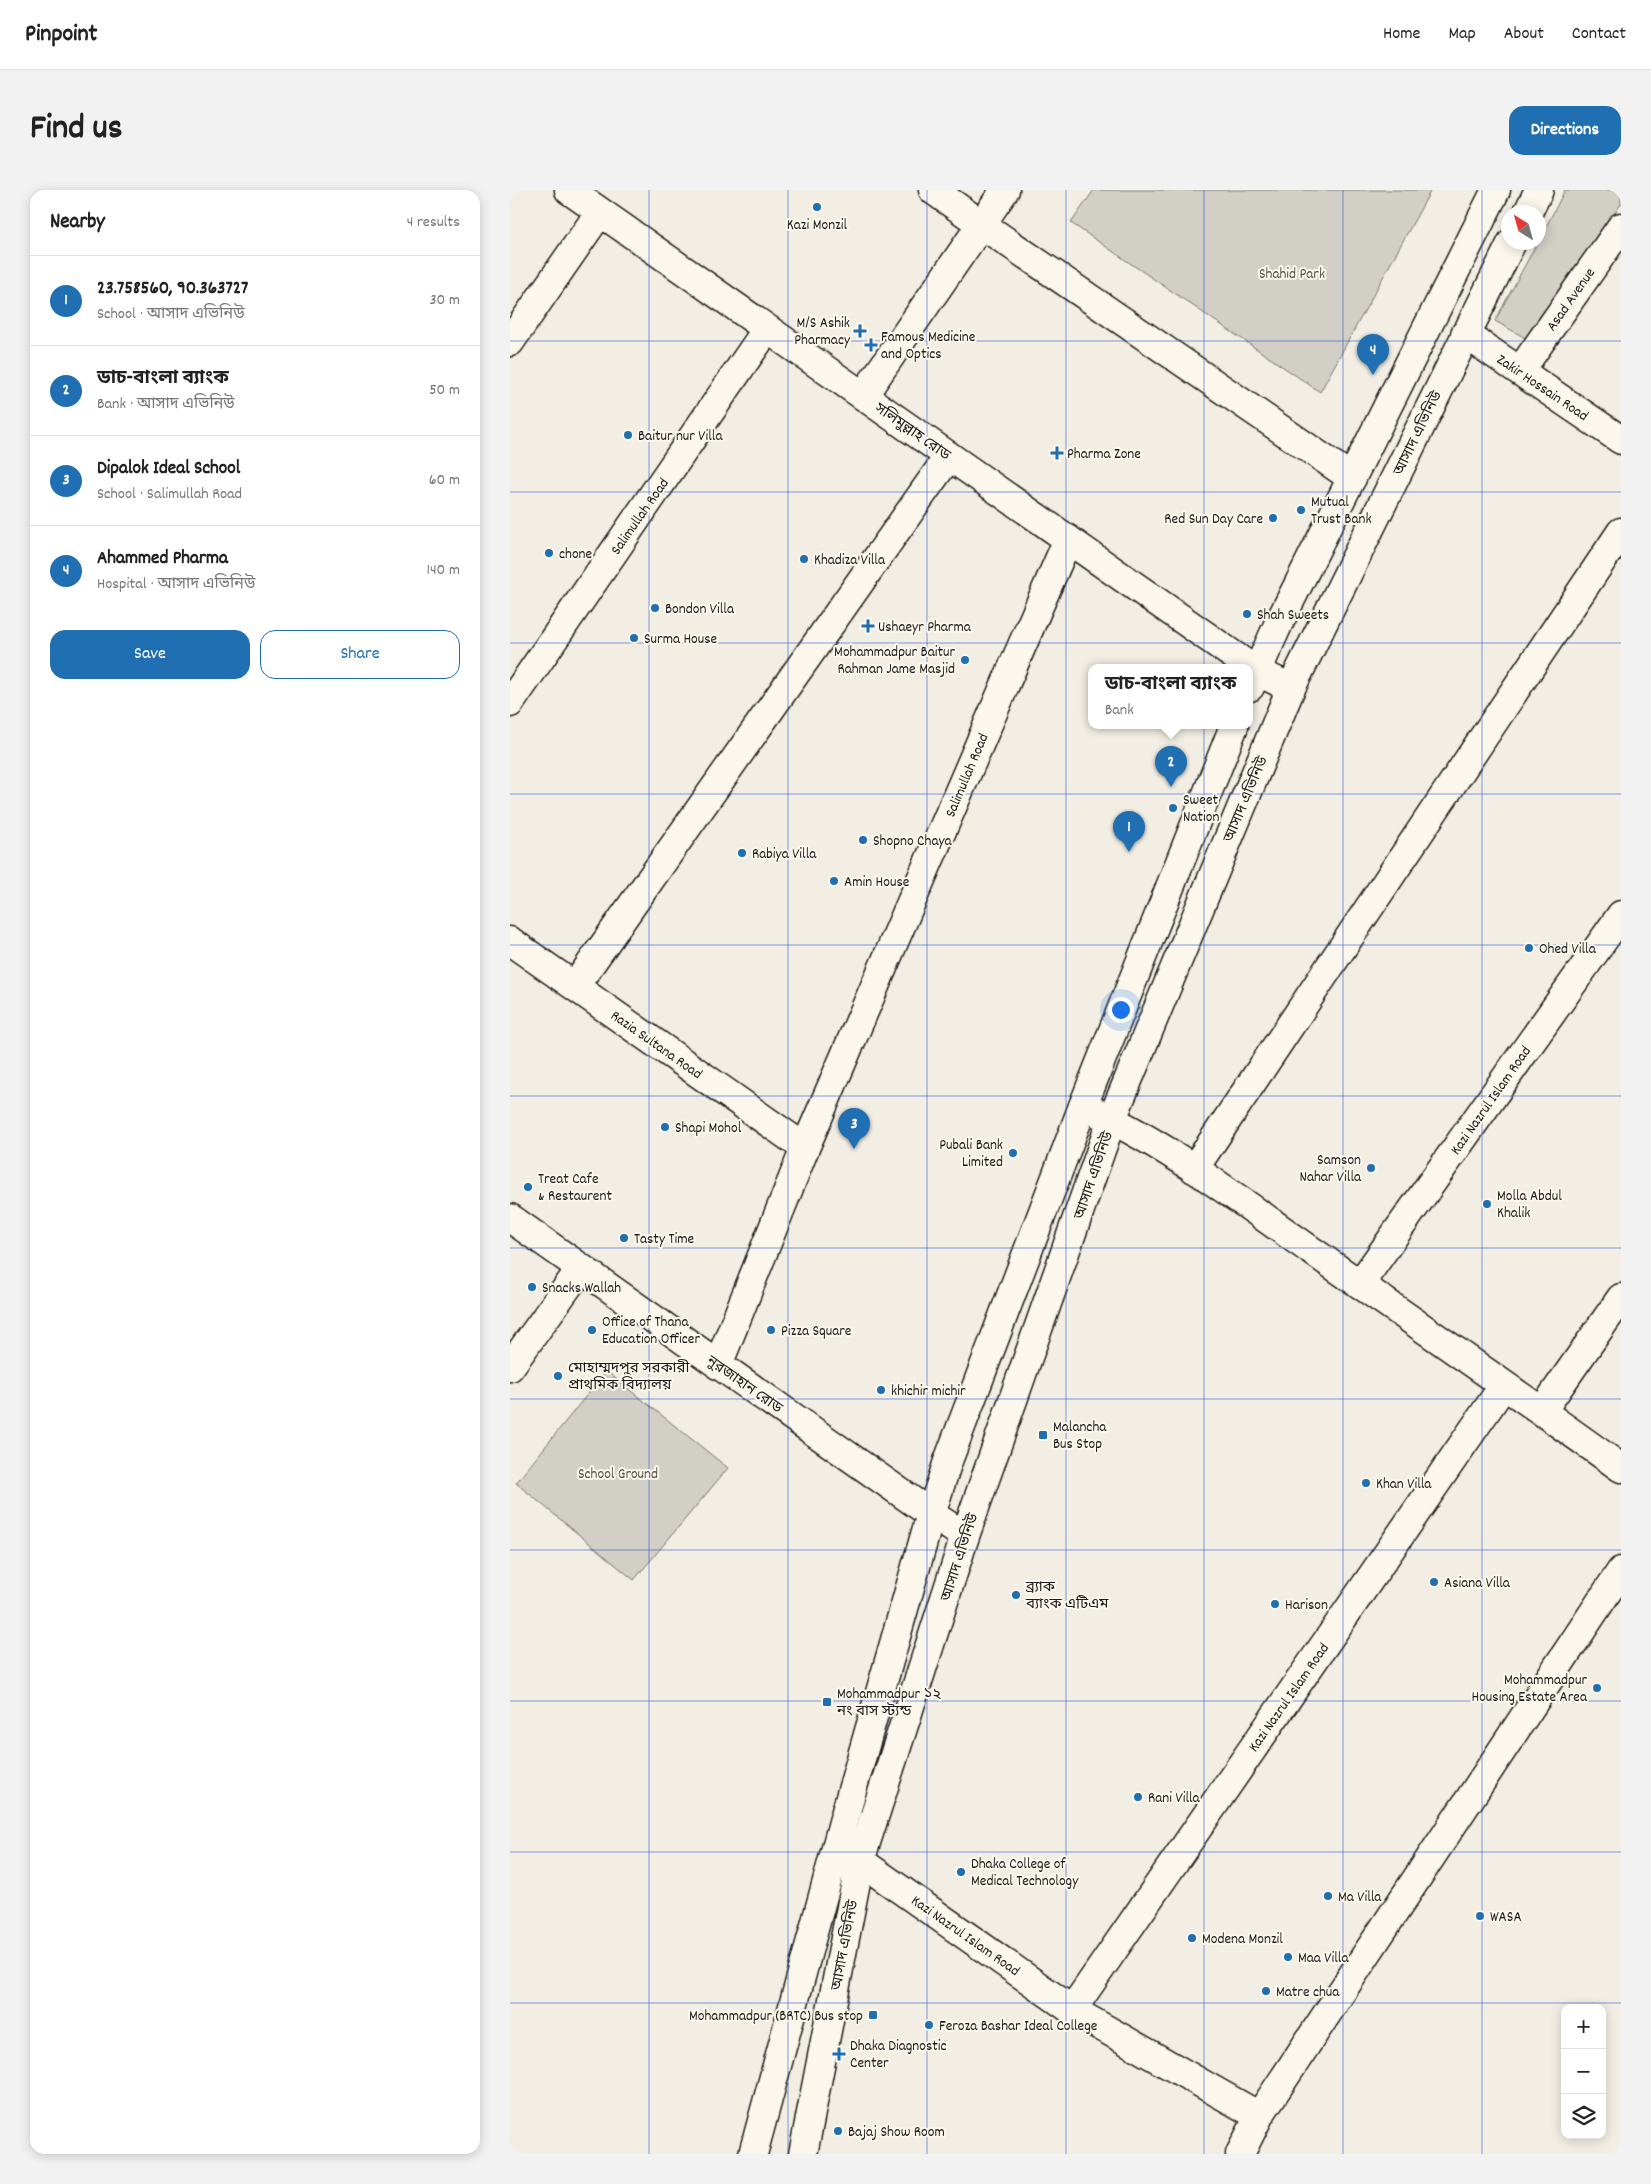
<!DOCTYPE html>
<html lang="en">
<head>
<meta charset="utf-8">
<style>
	body { margin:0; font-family:Dekko,"Noto Sans Bengali",sans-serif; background:#f2f2f2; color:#222 }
	.controls { position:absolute; right:15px; bottom:15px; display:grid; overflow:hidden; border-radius:10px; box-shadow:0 2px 12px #0003 }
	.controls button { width:45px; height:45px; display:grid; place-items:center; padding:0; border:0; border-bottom:1px solid #e0e0e0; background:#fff; color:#222; font:25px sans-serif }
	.compass { position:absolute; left:991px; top:15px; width:45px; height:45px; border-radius:50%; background:#fff; box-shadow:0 2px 12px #0003; rotate:323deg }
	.you { position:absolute; left:610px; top:819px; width:18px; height:18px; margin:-12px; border:4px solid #fff; border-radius:50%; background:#1a73e8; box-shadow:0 0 0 8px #1a73e833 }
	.badge { display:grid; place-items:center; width:32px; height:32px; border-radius:50%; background:#1f6fb2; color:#fff; font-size:16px; font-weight:700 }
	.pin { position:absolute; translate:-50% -41px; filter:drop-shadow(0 1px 2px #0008) }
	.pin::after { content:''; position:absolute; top:26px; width:18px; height:15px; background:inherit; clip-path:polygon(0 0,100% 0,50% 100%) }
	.popup { position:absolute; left:578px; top:474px; width:165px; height:65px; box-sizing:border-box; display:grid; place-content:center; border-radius:10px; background:#fff; filter:drop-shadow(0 1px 4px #0005); font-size:16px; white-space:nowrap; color:#767676 }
	.popup b { font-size:19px; color:#222 }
	.popup::after { content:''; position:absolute; left:50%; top:100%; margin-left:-10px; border:10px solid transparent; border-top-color:#fff }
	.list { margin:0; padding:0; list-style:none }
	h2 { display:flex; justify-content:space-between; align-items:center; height:65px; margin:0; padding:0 20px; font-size:21px }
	h2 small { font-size:16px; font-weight:400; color:#767676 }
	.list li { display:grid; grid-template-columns:32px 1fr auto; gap:15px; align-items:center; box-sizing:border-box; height:90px; padding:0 20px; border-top:1px solid #e0e0e0 }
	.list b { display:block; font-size:19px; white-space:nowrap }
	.list p { margin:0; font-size:16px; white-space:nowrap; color:#767676 }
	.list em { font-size:16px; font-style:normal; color:#767676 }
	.actions { display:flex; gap:10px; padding:15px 20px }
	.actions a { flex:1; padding:11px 0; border:1px solid #1f6fb2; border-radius:15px; text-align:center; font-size:18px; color:#1f6fb2 }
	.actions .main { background:#1f6fb2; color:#fff }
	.icon { flex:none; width:28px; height:28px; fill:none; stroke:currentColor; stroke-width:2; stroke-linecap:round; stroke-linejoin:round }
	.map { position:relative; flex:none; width:1111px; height:1964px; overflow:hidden; border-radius:15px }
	header { display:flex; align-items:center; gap:30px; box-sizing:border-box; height:70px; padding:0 25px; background:#fff; border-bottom:1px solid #e0e0e0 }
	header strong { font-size:24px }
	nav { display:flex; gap:28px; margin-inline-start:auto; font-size:18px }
	.intro { display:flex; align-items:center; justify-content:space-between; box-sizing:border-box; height:120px; padding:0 30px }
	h1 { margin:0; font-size:35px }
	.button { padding:12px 22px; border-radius:15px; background:#1f6fb2; color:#fff; font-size:18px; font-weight:700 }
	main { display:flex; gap:30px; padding:0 30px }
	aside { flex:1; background:#fff; border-radius:15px; box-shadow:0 2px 12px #0003 }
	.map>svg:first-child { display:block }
	.green { fill:#d2cfc6; stroke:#777671 }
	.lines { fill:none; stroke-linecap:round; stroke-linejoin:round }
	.minor-casing { stroke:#1c1c1c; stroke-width:31 }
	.secondary-casing { stroke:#1c1c1c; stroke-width:31 }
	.minor { stroke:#fbf7ec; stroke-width:28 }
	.secondary { stroke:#fbf7ec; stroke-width:28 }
	.grid { fill:none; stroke:#1d4ed8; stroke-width:1; stroke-opacity:0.55 }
	.poi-dot { fill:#1f6fb2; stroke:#fbf7ec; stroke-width:2 }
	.labels { text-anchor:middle; stroke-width:4; stroke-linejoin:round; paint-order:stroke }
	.poi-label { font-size:15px; fill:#1c1c1c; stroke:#fbf7ec; text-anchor:start }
	.park-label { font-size:15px; fill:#53524f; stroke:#fbf7ec }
	.street-label { font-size:15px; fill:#1c1c1c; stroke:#fbf7ec }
</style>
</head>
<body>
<header>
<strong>Pinpoint</strong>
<nav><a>Home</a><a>Map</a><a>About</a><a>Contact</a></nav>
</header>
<div class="intro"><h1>Find us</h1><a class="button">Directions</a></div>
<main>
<aside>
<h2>Nearby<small>4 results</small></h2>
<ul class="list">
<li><span class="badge">1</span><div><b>23.758560, 90.363727</b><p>School · আসাদ এভিনিউ</p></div><em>30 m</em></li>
<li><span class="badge">2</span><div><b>ডাচ-বাংলা ব্যাংক</b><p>Bank · আসাদ এভিনিউ</p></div><em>50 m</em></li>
<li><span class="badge">3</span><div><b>Dipalok Ideal School</b><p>School · Salimullah Road</p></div><em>60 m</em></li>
<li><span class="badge">4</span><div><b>Ahammed Pharma</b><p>Hospital · আসাদ এভিনিউ</p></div><em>140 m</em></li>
</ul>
<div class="actions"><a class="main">Save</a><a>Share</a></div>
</aside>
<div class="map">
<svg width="1111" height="1964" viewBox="0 0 1111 1964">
	<rect width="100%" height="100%" fill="#f2eee4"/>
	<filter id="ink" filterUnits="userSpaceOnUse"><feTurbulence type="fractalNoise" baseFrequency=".02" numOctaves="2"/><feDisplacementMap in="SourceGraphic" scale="10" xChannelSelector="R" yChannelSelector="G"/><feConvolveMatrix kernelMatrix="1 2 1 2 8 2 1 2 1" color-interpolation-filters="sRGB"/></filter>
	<g filter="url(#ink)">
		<!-- green -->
		<path class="green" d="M584,0H921L810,202L561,33Z
			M1055,0H1111V14L1019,150L985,131L1027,53L1028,52Z
			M96,1181L218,1278L124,1390L6,1293Z"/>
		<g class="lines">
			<defs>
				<path id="minor" d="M59,0L746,481L781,498
					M423,0L471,34L842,288
					M955,144L1111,250
					M0,152L90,22
					M1010,181L1111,37
					M353,206L495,0
					M0,513L257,139
					M0,751L295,958
					M65,796L439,266
					M573,916C656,953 730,1011 805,1063C907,1134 1010,1205 1111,1278
					M684,979L1111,342
					M0,1028L421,1324L455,1346
					M850,1094L1111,725
					M208,1175L295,958L558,349
					M0,1177L71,1078
					M1032,1221L1111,1108
					M350,1671L562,1820L749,1926
					M562,1820L994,1195
					M730,1964L749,1926L1111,1381"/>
				<path id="secondary" d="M1018,22L1029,0
					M740,497L767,437L986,0
					M243,1964L333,1632L421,1324L438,1271L573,916L724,536
					M293,1964L350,1671L455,1346L602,929L781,498L1002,52"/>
			</defs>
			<!-- minor casing -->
			<use href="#minor" class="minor-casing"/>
			<!-- secondary casing -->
			<use href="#secondary" class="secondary-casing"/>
			<!-- minor -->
			<use href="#minor" class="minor"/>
			<!-- secondary -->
			<use href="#secondary" class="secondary"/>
		</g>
	</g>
	<!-- grid -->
	<path class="grid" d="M139,0V1964M278,0V1964M417,0V1964M556,0V1964M694,0V1964M833,0V1964M972,0V1964M0,151H1111M0,302H1111M0,453H1111M0,604H1111M0,755H1111M0,906H1111M0,1058H1111M0,1209H1111M0,1360H1111M0,1511H1111M0,1662H1111M0,1813H1111"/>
	<!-- markers -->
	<g class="poi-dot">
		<circle cx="307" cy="17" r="5"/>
		<path d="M347.5 133.5h5v5h5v5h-5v5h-5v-5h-5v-5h5z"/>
		<path d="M358.5 147.5h5v5h5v5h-5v5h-5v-5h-5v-5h5z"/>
		<circle cx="118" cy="245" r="5"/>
		<path d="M544.5 255.5h5v5h5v5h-5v5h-5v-5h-5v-5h5z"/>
		<circle cx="791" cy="320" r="5"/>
		<circle cx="763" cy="328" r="5"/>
		<circle cx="39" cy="363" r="5"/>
		<circle cx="294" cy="369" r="5"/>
		<circle cx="145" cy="418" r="5"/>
		<circle cx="737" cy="424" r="5"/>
		<path d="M355.5 428.5h5v5h5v5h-5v5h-5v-5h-5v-5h5z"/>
		<circle cx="124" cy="448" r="5"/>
		<circle cx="455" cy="470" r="5"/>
		<circle cx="663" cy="618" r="5"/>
		<circle cx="353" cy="650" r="5"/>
		<circle cx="232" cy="663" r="5"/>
		<circle cx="324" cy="691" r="5"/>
		<circle cx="1019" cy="758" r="5"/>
		<circle cx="155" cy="937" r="5"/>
		<circle cx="503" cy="963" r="5"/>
		<circle cx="861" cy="978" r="5"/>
		<circle cx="18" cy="997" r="5"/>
		<circle cx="977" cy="1014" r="5"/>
		<circle cx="114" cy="1048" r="5"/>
		<circle cx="22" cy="1097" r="5"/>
		<circle cx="82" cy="1140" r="5"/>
		<circle cx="261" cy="1140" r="5"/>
		<circle cx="48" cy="1186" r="5"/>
		<circle cx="371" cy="1200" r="5"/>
		<rect x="528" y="1240" width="10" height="10" rx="2.5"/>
		<circle cx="856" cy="1293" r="5"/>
		<circle cx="924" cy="1392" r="5"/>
		<circle cx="506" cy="1405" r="5"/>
		<circle cx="765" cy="1414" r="5"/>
		<circle cx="1087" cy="1498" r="5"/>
		<rect x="312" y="1507" width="10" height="10" rx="2.5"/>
		<circle cx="628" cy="1607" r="5"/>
		<circle cx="451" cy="1682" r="5"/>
		<circle cx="818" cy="1706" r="5"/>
		<circle cx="970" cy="1726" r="5"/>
		<circle cx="682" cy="1748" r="5"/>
		<circle cx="778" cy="1767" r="5"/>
		<circle cx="756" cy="1801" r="5"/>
		<rect x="358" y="1820" width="10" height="10" rx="2.5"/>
		<circle cx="419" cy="1835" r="5"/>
		<path d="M326.5 1856.5h5v5h5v5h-5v5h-5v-5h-5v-5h5z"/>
		<circle cx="328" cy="1941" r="5"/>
	</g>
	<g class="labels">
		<!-- poi labels -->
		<g class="poi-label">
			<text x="307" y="39" text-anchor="middle">Kazi Monzil</text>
			<text x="340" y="137" text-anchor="end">M/S Ashik<tspan x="340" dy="17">Pharmacy</tspan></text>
			<text x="371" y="151">Famous Medicine<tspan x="371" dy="17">and Optics</tspan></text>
			<text x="128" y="250">Baitur nur Villa</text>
			<text x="557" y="268">Pharma Zone</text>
			<text x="801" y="316">Mutual<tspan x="801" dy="17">Trust Bank</tspan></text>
			<text x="753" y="333" text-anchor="end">Red Sun Day Care</text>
			<text x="49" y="368">chone</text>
			<text x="304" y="374">Khadiza Villa</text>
			<text x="155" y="423">Bondon Villa</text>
			<text x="747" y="429">Shah Sweets</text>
			<text x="368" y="441">Ushaeyr Pharma</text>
			<text x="134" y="453">Surma House</text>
			<text x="445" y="466" text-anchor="end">Mohammadpur Baitur<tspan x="445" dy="17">Rahman Jame Masjid</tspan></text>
			<text x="673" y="614">Sweet<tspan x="673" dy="17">Nation</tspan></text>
			<text x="363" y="655">Shopno Chaya</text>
			<text x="242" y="668">Rabiya Villa</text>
			<text x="334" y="696">Amin House</text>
			<text x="1029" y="763">Ohed Villa</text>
			<text x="165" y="942">Shapi Mohol</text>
			<text x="493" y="959" text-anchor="end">Pubali Bank<tspan x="493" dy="17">Limited</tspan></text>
			<text x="851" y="974" text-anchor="end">Samson<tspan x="851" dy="17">Nahar Villa</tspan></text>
			<text x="28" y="993">Treat Cafe<tspan x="28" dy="17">&amp; Restaurent</tspan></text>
			<text x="987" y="1010">Molla Abdul<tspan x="987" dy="17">Khalik</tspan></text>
			<text x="124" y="1053">Tasty Time</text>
			<text x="32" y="1102">Snacks Wallah</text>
			<text x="92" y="1136">Office of Thana<tspan x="92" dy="17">Education Officer</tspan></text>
			<text x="271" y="1145">Pizza Square</text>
			<text x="58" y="1182">মোহাম্মদপুর সরকারী<tspan x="58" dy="17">প্রাথমিক বিদ্যালয়</tspan></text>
			<text x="381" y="1205">khichir michir</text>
			<text x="543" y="1241">Malancha<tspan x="543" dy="17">Bus Stop</tspan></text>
			<text x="866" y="1298">Khan Villa</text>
			<text x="934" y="1397">Asiana Villa</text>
			<text x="516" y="1401">ব্র্যাক<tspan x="516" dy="17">ব্যাংক এটিএম</tspan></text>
			<text x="775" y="1419">Harison</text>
			<text x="1077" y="1494" text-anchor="end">Mohammadpur<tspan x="1077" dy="17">Housing Estate Area</tspan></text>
			<text x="327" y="1508">Mohammadpur ১২<tspan x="327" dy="17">নং বাস স্ট্যন্ড</tspan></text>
			<text x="638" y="1612">Rani Villa</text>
			<text x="461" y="1678">Dhaka College of<tspan x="461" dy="17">Medical Technology</tspan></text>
			<text x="828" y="1711">Ma Villa</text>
			<text x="980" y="1731">WASA</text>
			<text x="692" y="1753">Modena Monzil</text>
			<text x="788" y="1772">Maa Villa</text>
			<text x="766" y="1806">Matre chua</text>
			<text x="353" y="1830" text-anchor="end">Mohammadpur (BRTC) Bus stop</text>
			<text x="429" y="1840">Feroza Bashar Ideal College</text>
			<text x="340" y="1860">Dhaka Diagnostic<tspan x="340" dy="17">Center</tspan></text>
			<text x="338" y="1946">Bajaj Show Room</text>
		</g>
		<!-- park labels -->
		<g class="park-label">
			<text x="782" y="88">Shahid Park</text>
			<text x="108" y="1288">School Ground</text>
		</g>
		<!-- street labels -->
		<g class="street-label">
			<text transform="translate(1060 109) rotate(-55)" y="5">Asad Avenue</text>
			<text transform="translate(1033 197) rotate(34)" y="5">Zakir Hossain Road</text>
			<text transform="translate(403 241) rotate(35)" y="5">সলিমুল্লাহ রোড</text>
			<text transform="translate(907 243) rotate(-64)" y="5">আসাদ এভিনিউ</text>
			<text transform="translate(129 326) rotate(-55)" y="5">Salimullah Road</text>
			<text transform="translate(456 585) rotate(-67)" y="5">Salimullah Road</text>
			<text transform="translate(735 609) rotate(-67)" y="5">আসাদ এভিনিউ</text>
			<text transform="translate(147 854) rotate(35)" y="5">Razia Sultana Road</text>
			<text transform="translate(980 910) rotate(-55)" y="5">Kazi Nazrul Islam Road</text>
			<text transform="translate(583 985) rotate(-71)" y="5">আসাদ এভিনিউ</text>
			<text transform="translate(235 1194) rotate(35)" y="5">নুরজাহান রোড</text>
			<text transform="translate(449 1367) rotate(-72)" y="5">আসাদ এভিনিউ</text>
			<text transform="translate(778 1507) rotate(-55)" y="5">Kazi Nazrul Islam Road</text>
			<text transform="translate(456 1745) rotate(35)" y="5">Kazi Nazrul Islam Road</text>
			<text transform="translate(334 1755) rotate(-79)" y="5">আসাদ এভিনিউ</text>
		</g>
	</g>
</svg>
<div class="controls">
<button>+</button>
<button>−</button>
<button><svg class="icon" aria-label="layers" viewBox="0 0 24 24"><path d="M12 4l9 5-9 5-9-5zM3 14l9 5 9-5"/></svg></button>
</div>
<svg class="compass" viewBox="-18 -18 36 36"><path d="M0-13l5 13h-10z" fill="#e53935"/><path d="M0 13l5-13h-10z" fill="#767676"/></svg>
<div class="you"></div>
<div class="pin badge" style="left:619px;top:662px">1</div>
<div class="pin badge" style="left:661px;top:597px">2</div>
<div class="popup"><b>ডাচ-বাংলা ব্যাংক</b>Bank</div>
<div class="pin badge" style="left:344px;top:959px">3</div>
<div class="pin badge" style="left:863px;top:185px">4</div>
</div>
</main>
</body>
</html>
